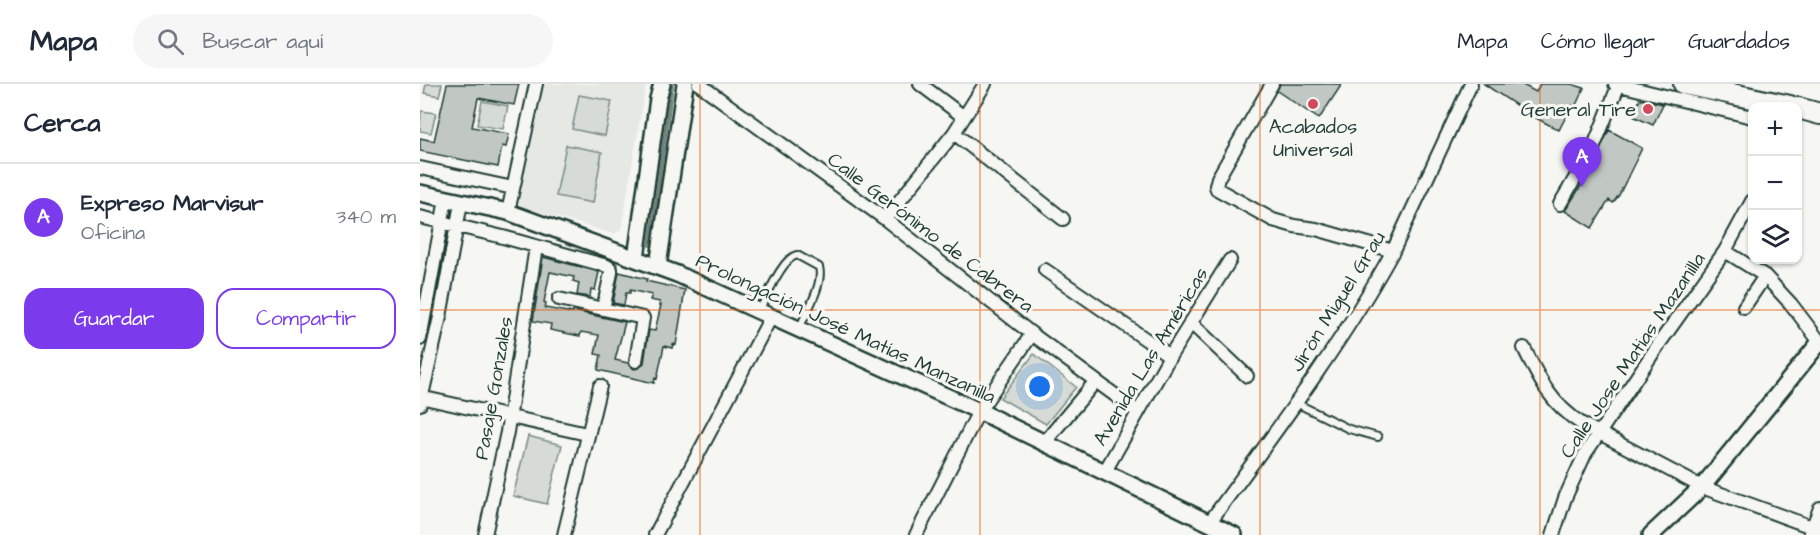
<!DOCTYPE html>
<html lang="es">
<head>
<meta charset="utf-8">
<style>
	body { margin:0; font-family:"Architects Daughter",sans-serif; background:#f6f6f7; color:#1f2937 }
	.controls { position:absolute; right:18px; top:18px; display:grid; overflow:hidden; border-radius:12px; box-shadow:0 2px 4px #0004 }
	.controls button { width:54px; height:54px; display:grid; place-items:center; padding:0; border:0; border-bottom:2px solid #e0e1e3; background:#fff; color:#1f2937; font:30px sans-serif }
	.you { position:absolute; left:620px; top:303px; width:21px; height:21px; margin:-15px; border:4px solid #fff; border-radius:50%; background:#1a73e8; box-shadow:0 0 0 9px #1a73e833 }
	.badge { display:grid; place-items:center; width:39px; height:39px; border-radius:50%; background:#7c3aed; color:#fff; font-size:20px; font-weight:700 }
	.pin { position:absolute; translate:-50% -50px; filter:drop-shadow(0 2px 3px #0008) }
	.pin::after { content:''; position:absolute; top:32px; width:21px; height:18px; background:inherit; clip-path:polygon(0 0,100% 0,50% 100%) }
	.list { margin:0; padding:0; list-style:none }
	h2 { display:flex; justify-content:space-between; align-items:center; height:78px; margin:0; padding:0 24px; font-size:26px }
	h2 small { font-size:20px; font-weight:400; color:#747a83 }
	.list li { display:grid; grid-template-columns:39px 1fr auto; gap:18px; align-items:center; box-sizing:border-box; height:108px; padding:0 24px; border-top:2px solid #e0e1e3 }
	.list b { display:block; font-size:22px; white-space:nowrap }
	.list p { margin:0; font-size:20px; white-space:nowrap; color:#747a83 }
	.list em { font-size:20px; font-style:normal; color:#747a83 }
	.actions { display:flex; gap:12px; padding:18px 24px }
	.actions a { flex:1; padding:14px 0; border:2px solid #7c3aed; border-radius:18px; text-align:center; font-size:21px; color:#7c3aed }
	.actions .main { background:#7c3aed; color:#fff }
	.icon { flex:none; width:33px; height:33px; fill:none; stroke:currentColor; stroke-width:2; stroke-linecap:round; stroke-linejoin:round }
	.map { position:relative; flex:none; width:1400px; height:451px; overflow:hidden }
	header { display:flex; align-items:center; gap:36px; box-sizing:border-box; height:84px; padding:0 30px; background:#fff; border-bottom:2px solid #e0e1e3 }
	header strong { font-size:28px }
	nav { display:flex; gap:33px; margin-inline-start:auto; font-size:21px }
	.search { width:420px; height:54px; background:#f6f6f7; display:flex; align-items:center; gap:15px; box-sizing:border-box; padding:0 21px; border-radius:33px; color:#747a83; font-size:22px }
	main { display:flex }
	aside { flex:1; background:#fff }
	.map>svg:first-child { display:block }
	.built { fill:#e6e8e4 }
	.green { fill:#d6dbd6; stroke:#7a8c85; stroke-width:1.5 }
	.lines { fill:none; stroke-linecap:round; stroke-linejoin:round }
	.stream { stroke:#72847d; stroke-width:4 }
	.building { fill:#c1c8c3; stroke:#1f3d34; stroke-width:1.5 }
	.service-casing { stroke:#1f3d34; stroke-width:10 }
	.minor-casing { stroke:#1f3d34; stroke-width:16 }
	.tertiary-casing { stroke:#1f3d34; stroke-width:20 }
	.trunk-casing { stroke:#1f3d34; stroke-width:24 }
	.service { stroke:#f6f6f2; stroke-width:6 }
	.minor { stroke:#f6f6f2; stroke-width:12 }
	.tertiary { stroke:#f6f6f2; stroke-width:15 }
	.trunk { stroke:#f6f6f2; stroke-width:20 }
	.grid { fill:none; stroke:#e8590c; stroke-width:1.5; stroke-opacity:0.55 }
	.poi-dot { fill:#d1495b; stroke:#f6f6f2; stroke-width:2 }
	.labels { text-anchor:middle; stroke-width:6; stroke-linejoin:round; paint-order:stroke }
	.poi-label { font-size:20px; fill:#1f3d34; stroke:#f6f6f2; text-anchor:end }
	.street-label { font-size:20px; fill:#1f3d34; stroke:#f6f6f2 }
</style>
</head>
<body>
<header>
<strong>Mapa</strong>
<div class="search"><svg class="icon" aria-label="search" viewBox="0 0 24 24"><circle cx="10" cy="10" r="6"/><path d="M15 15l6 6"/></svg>Buscar aquí</div>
<nav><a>Mapa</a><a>Cómo llegar</a><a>Guardados</a></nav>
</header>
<main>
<aside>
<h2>Cerca<small></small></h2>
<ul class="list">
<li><span class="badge">A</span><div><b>Expreso Marvisur</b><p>Oficina</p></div><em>340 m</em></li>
</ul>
<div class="actions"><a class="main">Guardar</a><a>Compartir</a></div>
</aside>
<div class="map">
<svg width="1400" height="451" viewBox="0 0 1400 451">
	<rect width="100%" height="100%" fill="#f6f6f2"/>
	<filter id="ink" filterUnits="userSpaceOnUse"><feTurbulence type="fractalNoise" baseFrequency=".0167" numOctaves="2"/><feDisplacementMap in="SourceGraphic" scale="12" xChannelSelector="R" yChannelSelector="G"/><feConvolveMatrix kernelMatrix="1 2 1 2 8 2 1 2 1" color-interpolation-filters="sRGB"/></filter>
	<g filter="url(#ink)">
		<!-- built -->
		<path class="built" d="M122,0H226L201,146L194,150L101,123L97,117Z"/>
		<!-- green -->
		<path class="green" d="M6,0H22L19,12L4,9Z
			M159,11L192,17L185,52L152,45Z
			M62,17L88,22L83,45L57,41Z
			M1,27L16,29L11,49L0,47Z
			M146,61L182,68L173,119L136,112Z
			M614,270L656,303L626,340L580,314Z
			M108,352L142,361L127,420L93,412Z"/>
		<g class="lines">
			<!-- stream -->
			<path class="stream" d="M230,161L252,0"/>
		</g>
		<!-- building -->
		<path class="building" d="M27,0H99L94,21L58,14L52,43L89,50L86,63L82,62L78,83L0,67V54L14,57Z
			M860,0H922L899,35L857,7Z
			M1064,0H1101L1116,8L1120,0H1151L1164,4L1155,23L1152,21L1139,46L1114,33Z
			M1220,15L1243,20L1233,41L1213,32Z
			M1189,46L1222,64L1199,111L1193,119L1189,116L1172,144L1145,127L1168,91Z
			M123,173L179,188L175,206L171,205L170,213L157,211L159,199L153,197L154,193L130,188L124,218L126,219L125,224L153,229V227L205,238L195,276L208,279L214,285L219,284L224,279L229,246L235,247L241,221H239L240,218L230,216L232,211L210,206V209H206L204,221L193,219L199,188L227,195L226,197L265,206L256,261L253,260L252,264L244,262L237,295L235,294L234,299L178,286L181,271L175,270L179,251L161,248L160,252L130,246L131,240L113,237Z"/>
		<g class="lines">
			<defs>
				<path id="service" d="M339,227C347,213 362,174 377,171L399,183C404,200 386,229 379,245
					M876,319L929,345L958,353"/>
				<path id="minor" d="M279,0L465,135L612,250L718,328
					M500,0L544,33
					M852,0L798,94L796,102L797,105L853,136L874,142L896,145L973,167
					M1195,0L1332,33
					M534,49L643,135
					M0,84L93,104
					M1140,120L1174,62L1199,0
					M88,128L116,0
					M0,133L83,153L187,182L191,185V189L183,225
					M465,135L534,49L565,0
					M1305,167L1345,192L1371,220L1400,258
					M625,186L750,272
					M139,215L223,234L216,277
					M1324,223L1345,192
					M770,238L827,292
					M0,255L26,115
					M1104,264C1120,297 1131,320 1162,340L1282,403L1400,446
					M0,313L167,350
					M0,320L20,233L41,119
					M624,359L675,298
					M684,389L750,272L810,176
					M789,439C853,351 920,263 973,167L1051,0
					M1390,450L1400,424
					M65,451L87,348L116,163
					M144,451L180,302
					M235,451L351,233
					M496,451L559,327L612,250
					M1133,451L1145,414L1165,370L1241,257L1305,167L1332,117"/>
				<path id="tertiary" d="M0,109L88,128L257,190L559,327L814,451
					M216,174L238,15L242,0
					M238,182L265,0
					M1231,451L1282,403L1400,258"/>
				<path id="trunk" d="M1264,0L1370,22
					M1378,24L1400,30"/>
			</defs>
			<!-- service casing -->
			<use href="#service" class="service-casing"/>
			<!-- minor casing -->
			<use href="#minor" class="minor-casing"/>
			<!-- tertiary casing -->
			<use href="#tertiary" class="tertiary-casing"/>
			<!-- trunk casing -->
			<use href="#trunk" class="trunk-casing"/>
			<!-- service -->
			<use href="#service" class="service"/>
			<!-- minor -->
			<use href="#minor" class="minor"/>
			<!-- tertiary -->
			<use href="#tertiary" class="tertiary"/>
			<!-- trunk -->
			<use href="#trunk" class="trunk"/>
		</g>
	</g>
	<!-- grid -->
	<path class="grid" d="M280,0V451M560,0V451M840,0V451M1120,0V451M0,226H1400"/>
	<!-- markers -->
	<g class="poi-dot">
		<circle cx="893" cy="20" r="6"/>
		<circle cx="1228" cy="25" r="6"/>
	</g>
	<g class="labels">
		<!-- poi labels -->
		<g class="poi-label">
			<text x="1216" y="32">General Tire</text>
			<text x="893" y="49" text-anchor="middle">Acabados<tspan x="893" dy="23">Universal</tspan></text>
		</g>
		<!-- street labels -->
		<g class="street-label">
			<text transform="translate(511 148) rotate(37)" y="7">Calle Gerónimo de Cabrera</text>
			<text transform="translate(917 217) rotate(-58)" y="7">Jirón Miguel Grau</text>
			<text transform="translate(426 244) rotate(25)" y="7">Prolongación José Matías Manzanilla</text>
			<text transform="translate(1212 271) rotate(-56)" y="7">Calle Jose Matias Mazanilla</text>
			<text transform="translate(730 272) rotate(-59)" y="7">Avenida Las Américas</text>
			<text transform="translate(73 304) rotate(-80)" y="7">Pasaje Gonzales</text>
		</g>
	</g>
</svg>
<div class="controls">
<button>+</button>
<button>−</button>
<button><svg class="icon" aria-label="layers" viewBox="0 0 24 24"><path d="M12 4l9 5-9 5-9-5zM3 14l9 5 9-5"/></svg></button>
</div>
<div class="you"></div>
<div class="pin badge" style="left:1162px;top:103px">A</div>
</div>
</main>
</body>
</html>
